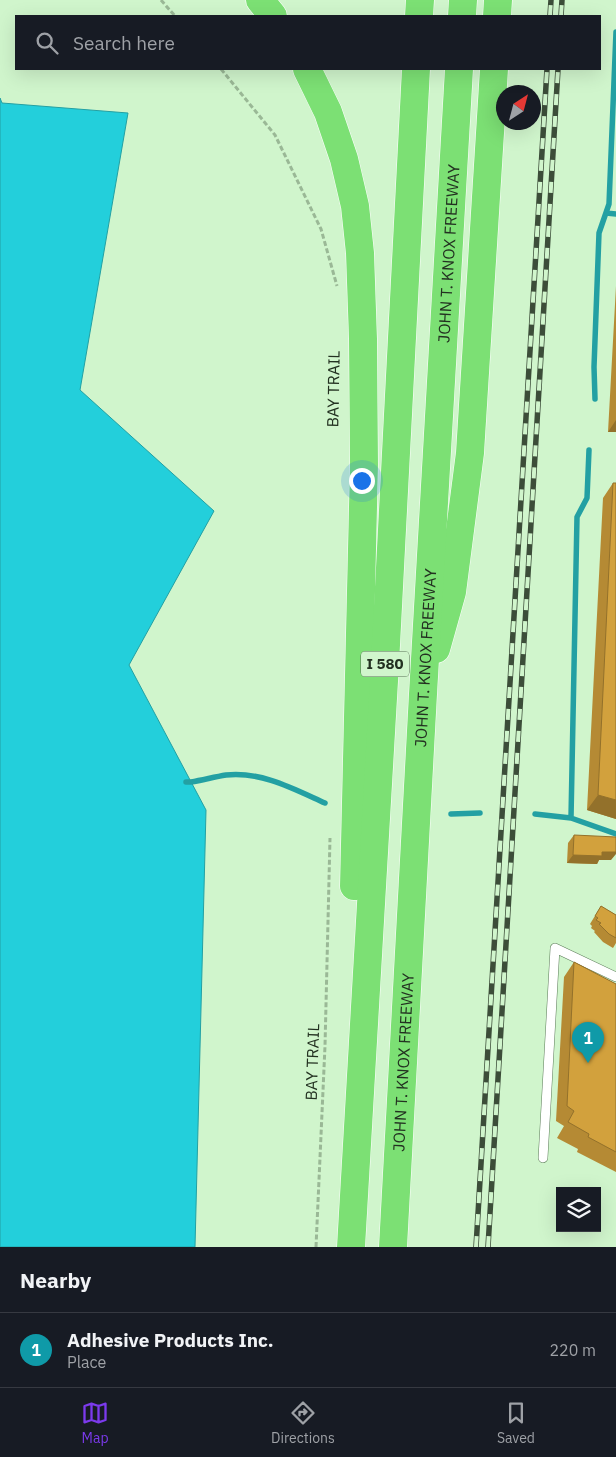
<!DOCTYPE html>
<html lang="en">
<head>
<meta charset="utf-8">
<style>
	body { margin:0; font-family:"IBM Plex Sans",sans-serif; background:#20242c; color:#f1f3f6 }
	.controls { position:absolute; right:15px; bottom:15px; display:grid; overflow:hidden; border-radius:0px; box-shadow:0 5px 20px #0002 }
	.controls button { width:45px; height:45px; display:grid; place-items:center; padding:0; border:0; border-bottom:1px solid #363941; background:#171b24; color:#f1f3f6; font:25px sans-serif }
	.compass { position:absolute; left:496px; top:85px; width:45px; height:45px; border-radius:50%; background:#171b24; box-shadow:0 5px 20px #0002; rotate:36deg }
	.you { position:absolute; left:361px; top:480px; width:18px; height:18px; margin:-12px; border:4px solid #fff; border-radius:50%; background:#1a73e8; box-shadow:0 0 0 8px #1a73e833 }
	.badge { display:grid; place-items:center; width:32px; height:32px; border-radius:50%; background:#7c3aed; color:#fff; font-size:16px; font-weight:700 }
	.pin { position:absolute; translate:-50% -41px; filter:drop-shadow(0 1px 2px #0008) }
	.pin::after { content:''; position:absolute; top:26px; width:18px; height:15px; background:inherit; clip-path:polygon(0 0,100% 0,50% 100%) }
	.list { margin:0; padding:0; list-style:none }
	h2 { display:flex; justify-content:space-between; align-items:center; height:65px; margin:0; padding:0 20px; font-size:21px }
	h2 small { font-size:16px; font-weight:400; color:#9ea1a6 }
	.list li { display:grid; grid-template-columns:32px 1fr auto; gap:15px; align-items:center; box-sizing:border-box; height:75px; padding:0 20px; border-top:1px solid #363941 }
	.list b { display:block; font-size:19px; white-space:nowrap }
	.list p { margin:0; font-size:16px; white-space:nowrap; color:#9ea1a6 }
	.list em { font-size:16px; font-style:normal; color:#9ea1a6 }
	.icon { flex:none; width:28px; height:28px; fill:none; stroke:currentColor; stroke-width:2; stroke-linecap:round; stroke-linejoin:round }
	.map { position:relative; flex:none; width:616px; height:1247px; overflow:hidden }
	.search { position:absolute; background:#171b24; box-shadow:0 5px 20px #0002; left:15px; right:15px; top:15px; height:55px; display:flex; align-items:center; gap:12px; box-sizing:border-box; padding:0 18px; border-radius:0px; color:#9ea1a6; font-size:19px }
	.sheet { height:140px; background:#171b24 }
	nav { display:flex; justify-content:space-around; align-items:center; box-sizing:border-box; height:70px; border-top:1px solid #363941; background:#171b24; font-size:14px; color:#9ea1a6 }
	nav a { display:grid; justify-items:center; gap:2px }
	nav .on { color:#7c3aed }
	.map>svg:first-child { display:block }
	.water { fill:#23cfdb; stroke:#23a0a3 }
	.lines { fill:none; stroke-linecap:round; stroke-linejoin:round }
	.stream { stroke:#23a0a3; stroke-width:5.5 }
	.lane-casing { stroke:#5a7b57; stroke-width:10 }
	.highway-casing { stroke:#fff; stroke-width:29 }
	.path { stroke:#9ab896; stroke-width:3; stroke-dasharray:5 2.5; stroke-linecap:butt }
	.lane { stroke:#fff; stroke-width:9 }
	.highway { stroke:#7ce074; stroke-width:28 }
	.rail-casing { stroke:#3c4d39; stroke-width:5.5 }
	.rail { stroke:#d0f5cc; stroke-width:4; stroke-dasharray:11; stroke-linecap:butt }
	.wall { fill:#b58a34 }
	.shaded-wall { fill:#93712b }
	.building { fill:#d2a13d; stroke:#93712b }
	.labels { text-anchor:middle; stroke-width:4; stroke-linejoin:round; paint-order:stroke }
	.shield { fill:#d0f5cc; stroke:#576c54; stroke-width:1 }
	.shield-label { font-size:15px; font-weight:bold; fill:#233121 }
	.street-label { font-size:16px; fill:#233121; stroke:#d0f5cc }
</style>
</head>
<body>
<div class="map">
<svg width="616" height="1247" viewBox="0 0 616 1247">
	<rect width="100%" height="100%" fill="#d0f5cc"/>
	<!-- water -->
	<path class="water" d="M0,98L2,103L128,113L80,390L214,511L129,665L206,810L195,1247H0Z"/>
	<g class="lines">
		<!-- stream -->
		<path class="stream" d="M606,213L616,214
			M595,399L594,367L599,233L609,204L616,32
			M186,782H191C203,780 214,777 226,775C261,771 294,789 325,803
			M451,814L480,813
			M535,814L571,818L616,834
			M571,818L577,517L587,498L589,450"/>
		<defs>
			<path id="lane" d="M543,1158L555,948L616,977"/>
			<g id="highway">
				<path d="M260,0L273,16"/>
				<path d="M419,16L420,0"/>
				<path d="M462,16L463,0"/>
				<path d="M497,16L498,0"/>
				<path d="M307,69L328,112L344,159L355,206L360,253L363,339L364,465L354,886"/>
				<path d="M436,649L452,592L470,453L494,69"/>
				<path d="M351,1247L385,664L416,69"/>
				<path id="s1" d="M393,1247L423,694L459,69"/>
			</g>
		</defs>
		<!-- lane casing -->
		<use href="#lane" class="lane-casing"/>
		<!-- highway casing -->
		<use href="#highway" class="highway-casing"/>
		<!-- path -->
		<path class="path" d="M161,0L175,16
			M221,69L275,135L321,229L337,286
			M316,1247L325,1046L330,838"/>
		<!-- lane -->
		<use href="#lane" class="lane"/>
		<!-- highway -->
		<use href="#highway" class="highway"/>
		<defs>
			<path id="rail" d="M550,16L551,0
				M561,16L562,0
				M476,1247L547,69
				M488,1247L558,69"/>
		</defs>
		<!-- rail casing -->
		<use href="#rail" class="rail-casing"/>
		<!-- rail -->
		<use href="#rail" class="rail"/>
	</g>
	<!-- wall -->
	<path class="wall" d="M616,286V432H608Z
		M613,483H616V819L587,810L603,498Z
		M574,835L611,860H599L597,864L567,863L568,843Z
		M601,906L616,915V943L613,948L603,942L594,932L595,931L591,928L592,926L590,924Z
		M574,962L616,984V1172L577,1152L578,1149L557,1138L564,1126L556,1121L564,977Z"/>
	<!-- shaded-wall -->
	<path class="shaded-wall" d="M616,420V432H608Z
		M598,795L616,800V819L587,810Z
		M602,852H616V854L611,860H599L597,864L567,863L573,855Z"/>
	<!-- building -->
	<path class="building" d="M613,483H616V800L598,795Z
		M574,835L616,837V852H602V856L573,855Z
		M601,906L616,915V938L609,934L599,924L601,923L596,920L598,918L595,916Z
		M574,962L616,984V1152L588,1137L589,1134L568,1122L574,1111L567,1106Z"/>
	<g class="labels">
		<!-- shield labels -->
		<rect class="shield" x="361" y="651.5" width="48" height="25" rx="4"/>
		<g class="shield-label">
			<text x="385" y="669">I 580</text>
		</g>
		<!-- street labels -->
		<g class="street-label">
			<text dy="6" stroke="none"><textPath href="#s1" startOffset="995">JOHN T. KNOX FREEWAY</textPath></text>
			<text transform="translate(333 389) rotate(-89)" y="6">BAY TRAIL</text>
			<text dy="6" stroke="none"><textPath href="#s1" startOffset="590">JOHN T. KNOX FREEWAY</textPath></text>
			<text transform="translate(312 1062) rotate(-88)" y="6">BAY TRAIL</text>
			<text dy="6" stroke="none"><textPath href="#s1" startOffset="185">JOHN T. KNOX FREEWAY</textPath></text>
		</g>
	</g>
</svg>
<div class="controls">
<button><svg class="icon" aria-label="layers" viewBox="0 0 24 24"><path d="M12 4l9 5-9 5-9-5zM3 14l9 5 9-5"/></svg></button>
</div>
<svg class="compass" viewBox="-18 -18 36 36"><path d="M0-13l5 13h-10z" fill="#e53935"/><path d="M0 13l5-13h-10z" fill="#9ea1a6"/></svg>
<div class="you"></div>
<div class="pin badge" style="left:588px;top:1063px;background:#0f9aa8">1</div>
<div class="search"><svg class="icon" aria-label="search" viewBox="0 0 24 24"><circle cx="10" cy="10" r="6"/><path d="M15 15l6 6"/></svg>Search here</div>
</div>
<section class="sheet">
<h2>Nearby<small></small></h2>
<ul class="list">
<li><span class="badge" style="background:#0f9aa8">1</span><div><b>Adhesive Products Inc.</b><p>Place</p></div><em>220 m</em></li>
</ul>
</section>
<nav>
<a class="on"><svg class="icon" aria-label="map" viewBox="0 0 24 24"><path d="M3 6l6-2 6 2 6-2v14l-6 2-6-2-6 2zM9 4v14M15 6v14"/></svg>Map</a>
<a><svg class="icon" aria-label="directions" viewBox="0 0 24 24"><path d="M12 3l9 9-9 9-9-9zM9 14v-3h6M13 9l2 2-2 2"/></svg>Directions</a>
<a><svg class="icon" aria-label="saved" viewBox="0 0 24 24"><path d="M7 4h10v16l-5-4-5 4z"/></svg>Saved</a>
</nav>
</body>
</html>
